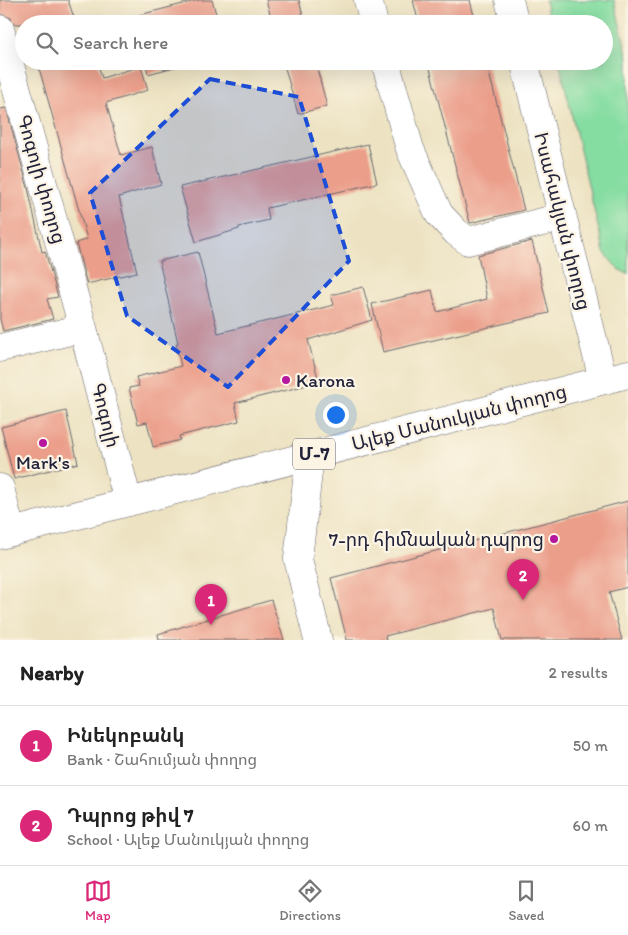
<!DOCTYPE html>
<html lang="en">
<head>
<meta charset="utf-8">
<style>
	body { margin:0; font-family:Itim,"Noto Sans Armenian",sans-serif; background:#f2f2f2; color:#222 }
	.you { position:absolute; left:335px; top:414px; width:18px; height:18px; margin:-12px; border:4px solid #fff; border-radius:50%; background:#1a73e8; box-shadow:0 0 0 8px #1a73e833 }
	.badge { display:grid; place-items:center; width:32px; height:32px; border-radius:50%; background:#db2777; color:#fff; font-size:16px; font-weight:700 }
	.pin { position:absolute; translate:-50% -41px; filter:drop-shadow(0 1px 2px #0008) }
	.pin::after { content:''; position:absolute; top:26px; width:18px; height:15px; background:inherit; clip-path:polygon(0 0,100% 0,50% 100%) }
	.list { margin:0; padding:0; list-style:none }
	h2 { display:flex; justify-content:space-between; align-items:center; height:65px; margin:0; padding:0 20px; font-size:21px }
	h2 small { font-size:16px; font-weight:400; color:#767676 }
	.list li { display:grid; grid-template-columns:32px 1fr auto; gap:15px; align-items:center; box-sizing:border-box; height:80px; padding:0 20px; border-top:1px solid #e0e0e0 }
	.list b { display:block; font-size:19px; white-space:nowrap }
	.list p { margin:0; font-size:16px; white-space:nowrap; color:#767676 }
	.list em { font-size:16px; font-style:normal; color:#767676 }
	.icon { flex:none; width:28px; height:28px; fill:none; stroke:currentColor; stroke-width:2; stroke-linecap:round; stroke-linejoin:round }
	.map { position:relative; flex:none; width:628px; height:640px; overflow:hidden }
	.search { position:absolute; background:#fff; box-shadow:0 5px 20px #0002; left:15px; right:15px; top:15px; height:55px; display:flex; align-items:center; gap:12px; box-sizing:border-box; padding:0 18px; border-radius:28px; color:#767676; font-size:19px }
	.sheet { height:225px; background:#fff }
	nav { display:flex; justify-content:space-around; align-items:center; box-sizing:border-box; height:70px; border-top:1px solid #e0e0e0; background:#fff; font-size:14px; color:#767676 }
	nav a { display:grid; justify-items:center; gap:2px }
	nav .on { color:#db2777 }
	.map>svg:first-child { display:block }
	.green { fill:#85dda2; stroke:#54806e }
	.building { fill:#eb9e8a }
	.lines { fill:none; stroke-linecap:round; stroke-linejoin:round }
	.street-casing { stroke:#69666b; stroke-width:29 }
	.secondary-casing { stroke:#69666b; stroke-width:29 }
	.primary-casing { stroke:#69666b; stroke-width:29 }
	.street { stroke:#fff; stroke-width:28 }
	.secondary { stroke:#fff; stroke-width:28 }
	.primary { stroke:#fff; stroke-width:28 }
	.marked { fill:#1d4ed8; fill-opacity:0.2; stroke:#1d4ed8; stroke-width:4; stroke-dasharray:10 6; stroke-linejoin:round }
	.poi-dot { fill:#b5179e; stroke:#fcf5e5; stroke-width:2 }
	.labels { text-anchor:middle; stroke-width:4.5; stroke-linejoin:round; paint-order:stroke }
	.shield { fill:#fcf5e5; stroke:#63616e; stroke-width:1 }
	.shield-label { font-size:18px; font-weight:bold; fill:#22223b }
	.street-label { font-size:19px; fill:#22223b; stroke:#fcf5e5 }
	.poi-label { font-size:19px; fill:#22223b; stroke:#fcf5e5; text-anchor:start }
</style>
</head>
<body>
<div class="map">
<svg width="628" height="640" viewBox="0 0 628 640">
	<rect width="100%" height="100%" fill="#fcf5e5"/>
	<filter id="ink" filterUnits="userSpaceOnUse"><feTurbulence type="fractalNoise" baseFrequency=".02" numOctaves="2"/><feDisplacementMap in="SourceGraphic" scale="10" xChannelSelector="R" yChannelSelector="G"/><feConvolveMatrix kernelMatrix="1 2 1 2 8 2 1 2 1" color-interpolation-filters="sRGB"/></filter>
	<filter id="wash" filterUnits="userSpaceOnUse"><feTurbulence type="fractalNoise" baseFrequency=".0096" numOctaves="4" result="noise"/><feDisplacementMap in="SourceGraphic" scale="20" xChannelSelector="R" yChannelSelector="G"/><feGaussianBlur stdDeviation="1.12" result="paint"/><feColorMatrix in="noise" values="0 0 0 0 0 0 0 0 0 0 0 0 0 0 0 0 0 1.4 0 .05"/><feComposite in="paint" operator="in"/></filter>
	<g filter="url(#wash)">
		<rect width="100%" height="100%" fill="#ede3c3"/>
		<!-- green -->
		<path class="green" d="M545,0H614L628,58V274L618,269L604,252L559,61H604V24H550Z"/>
		<g id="blocks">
			<!-- building -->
			<path class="building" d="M0,0H68L76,24H14L11,18L0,14Z
				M199,0H212L219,24H140L139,15Z
				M266,0H299L305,24H273Z
				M413,0H470L476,24H419Z
				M62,61H97L102,78L141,66L148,90L106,103L121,155L152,147L161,184L119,197L137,272L87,284L76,243L87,239L39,68Z
				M145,61H197L148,74Z
				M283,61H315L327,106L298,114Z
				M428,61H486L524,210L470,223Z
				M6,108L28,188L42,252L45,251L58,297L47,299L53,319L3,331L0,319V109Z
				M368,144L377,183L267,208L269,220L239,227V229L196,242L180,187Z
				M532,241L549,313L383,352L372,304L432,290L437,312L487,299L478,255Z
				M198,252L218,333L334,305L331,295L363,287L372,320L308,340L319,382L235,403L239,421L179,436L180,440L153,447L147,422L138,424L129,388L139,386L136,377L181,366L176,344L178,343L159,261Z
				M66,411L78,463L14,479L1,427Z
				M628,501V587L609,592L622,640H502L494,608L385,636L386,640H347L331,578Z
				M271,600L284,640H159L158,634Z"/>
		</g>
	</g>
	<g filter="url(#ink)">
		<use href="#blocks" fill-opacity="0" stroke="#69666b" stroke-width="1"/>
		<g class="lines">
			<defs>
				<path id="street" d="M368,0L374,24
					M0,29L83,328L128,502
					M385,61L410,149L439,214L456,232L468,241L562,217
					M0,348L83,328
					M310,455L298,559L318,640
					M0,488L11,532"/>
				<path id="secondary" d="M509,0L515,24
					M524,61L603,380"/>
				<path id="primary" d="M0,535L628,374"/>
			</defs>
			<!-- street casing -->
			<use href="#street" class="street-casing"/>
			<!-- secondary casing -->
			<use href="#secondary" class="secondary-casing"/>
			<!-- primary casing -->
			<use href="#primary" class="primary-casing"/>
			<!-- street -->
			<use href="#street" class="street"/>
			<!-- secondary -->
			<use href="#secondary" class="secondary"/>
			<!-- primary -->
			<use href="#primary" class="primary"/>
		</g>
	</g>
	<!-- marked area -->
	<path class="marked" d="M210,79L299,97L349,261L228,387L127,316L90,193Z"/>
	<!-- markers -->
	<g class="poi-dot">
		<circle cx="286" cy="380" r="5"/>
		<circle cx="43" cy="443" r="5"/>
		<circle cx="554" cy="539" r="5"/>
	</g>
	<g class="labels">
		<!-- shield labels -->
		<rect class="shield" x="293" y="438.5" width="42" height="31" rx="4"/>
		<g class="shield-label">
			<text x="314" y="460">Մ-7</text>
		</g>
		<!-- street labels -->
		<g class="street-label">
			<text transform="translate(42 179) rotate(74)" y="7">Գոգոլի փողոց</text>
			<text transform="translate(563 221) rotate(76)" y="7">Իսահակյան փողոց</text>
			<text transform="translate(106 415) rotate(76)" y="7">Գոգոլի</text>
			<text transform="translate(459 417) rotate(-14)" y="7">Ալեք Մանուկյան փողոց</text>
		</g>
		<!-- poi labels -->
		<g class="poi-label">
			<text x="296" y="387">Karona</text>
			<text x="43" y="469" text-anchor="middle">Mark's</text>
			<text x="544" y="546" text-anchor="end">7-րդ հիմնական դպրոց</text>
		</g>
	</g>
</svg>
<div class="you"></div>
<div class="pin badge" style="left:211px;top:625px">1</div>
<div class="pin badge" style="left:523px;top:600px">2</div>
<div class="search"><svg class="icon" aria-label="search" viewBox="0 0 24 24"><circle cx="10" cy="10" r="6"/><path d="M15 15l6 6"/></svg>Search here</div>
</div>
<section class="sheet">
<h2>Nearby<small>2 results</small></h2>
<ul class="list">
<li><span class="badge">1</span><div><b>Ինեկոբանկ</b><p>Bank · Շահումյան փողոց</p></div><em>50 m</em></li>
<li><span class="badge">2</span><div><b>Դպրոց թիվ 7</b><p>School · Ալեք Մանուկյան փողոց</p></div><em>60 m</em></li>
</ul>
</section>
<nav>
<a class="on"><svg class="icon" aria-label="map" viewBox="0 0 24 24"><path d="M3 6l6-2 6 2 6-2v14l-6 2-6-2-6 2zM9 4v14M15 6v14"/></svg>Map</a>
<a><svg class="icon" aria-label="directions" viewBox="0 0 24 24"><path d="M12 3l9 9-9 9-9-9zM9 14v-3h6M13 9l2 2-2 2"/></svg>Directions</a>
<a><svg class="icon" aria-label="saved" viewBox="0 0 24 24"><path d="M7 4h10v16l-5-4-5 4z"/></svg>Saved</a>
</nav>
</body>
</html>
